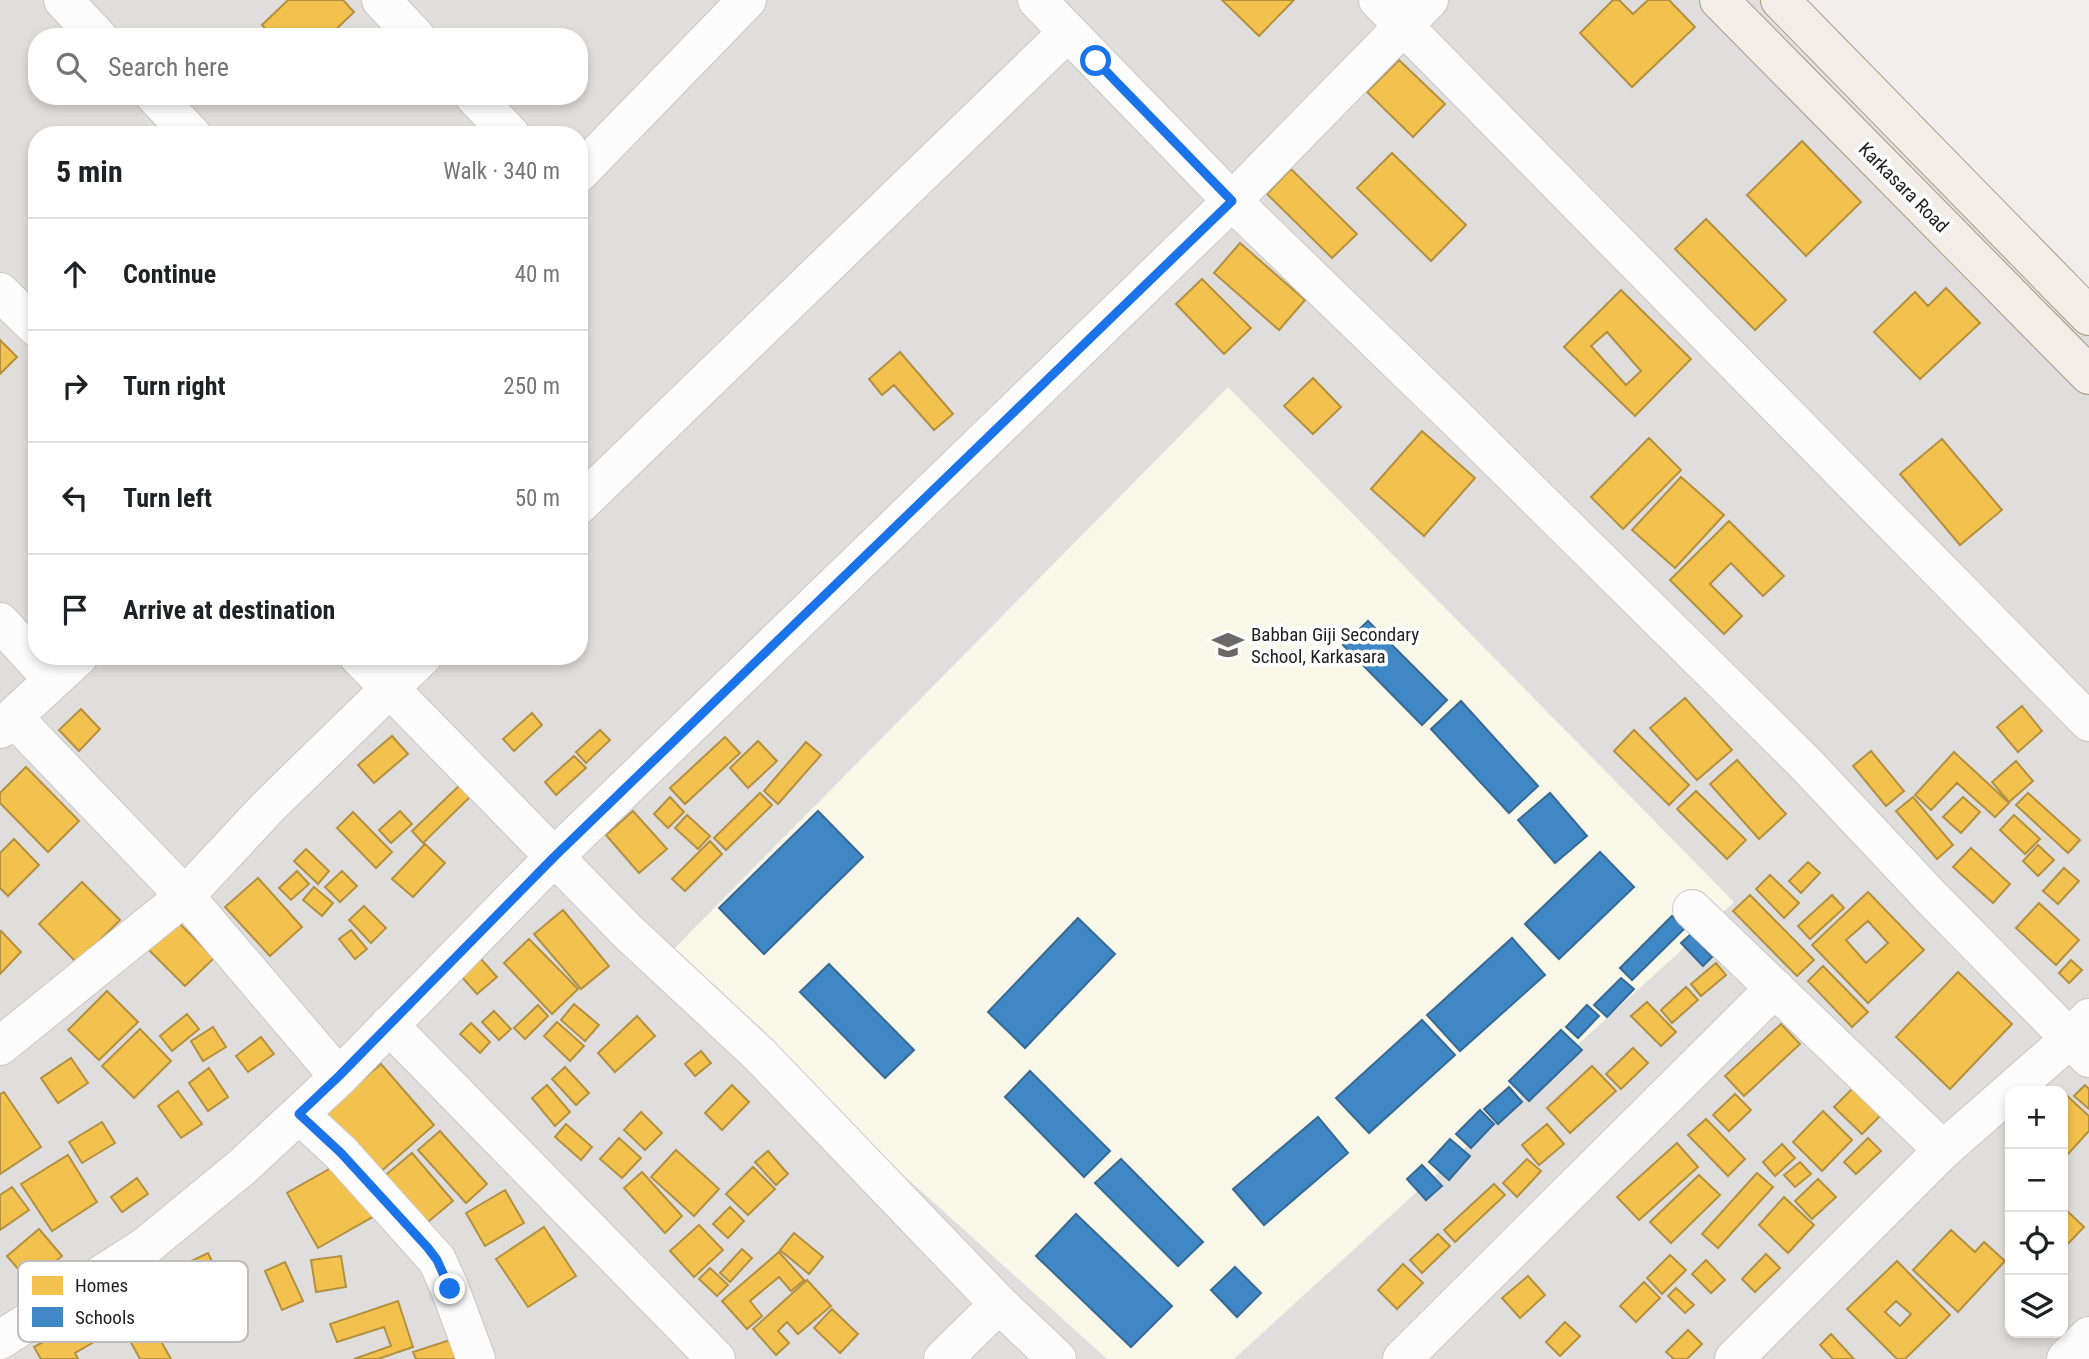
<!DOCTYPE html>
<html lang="en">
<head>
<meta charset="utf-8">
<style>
	body { margin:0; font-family:"Roboto Condensed",sans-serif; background:#f2f2f2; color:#202124 }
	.controls { position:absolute; right:21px; bottom:21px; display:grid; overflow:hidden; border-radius:14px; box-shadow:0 4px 10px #0003 }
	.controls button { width:63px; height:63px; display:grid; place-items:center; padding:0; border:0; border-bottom:2px solid #e0e0e0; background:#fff; color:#202124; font:35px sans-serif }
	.stop { position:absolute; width:21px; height:21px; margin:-16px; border:5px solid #1a73e8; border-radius:50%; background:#fff }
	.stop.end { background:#1a73e8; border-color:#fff; box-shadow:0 2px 7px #0008 }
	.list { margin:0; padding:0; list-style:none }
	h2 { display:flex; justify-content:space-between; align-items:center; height:91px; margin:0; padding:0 28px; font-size:30px }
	h2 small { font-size:23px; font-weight:400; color:#757577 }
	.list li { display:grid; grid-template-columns:46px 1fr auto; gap:21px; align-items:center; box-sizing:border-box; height:112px; padding:0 28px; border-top:2px solid #e0e0e0 }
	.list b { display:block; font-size:26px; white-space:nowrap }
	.list em { font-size:23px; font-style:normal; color:#757577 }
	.icon { flex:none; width:38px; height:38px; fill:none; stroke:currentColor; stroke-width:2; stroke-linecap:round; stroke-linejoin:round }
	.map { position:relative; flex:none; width:2089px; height:1359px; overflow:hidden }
	.search { position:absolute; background:#fff; box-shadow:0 4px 10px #0003; left:28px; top:28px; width:560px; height:77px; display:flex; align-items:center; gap:18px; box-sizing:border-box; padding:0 24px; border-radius:28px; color:#757577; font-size:26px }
	.panel { position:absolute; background:#fff; box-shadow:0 4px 10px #0003; left:28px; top:126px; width:560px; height:539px; border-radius:28px }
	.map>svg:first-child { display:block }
	.residential { fill:#dfdedc; fill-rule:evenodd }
	.education { fill:#f8f7e8 }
	.homes { fill:#f2c14e; stroke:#b49141; stroke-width:2; fill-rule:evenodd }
	.schools { fill:#3f88c5; stroke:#366994; stroke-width:2 }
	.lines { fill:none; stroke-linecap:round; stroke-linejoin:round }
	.minor-casing { stroke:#c9c8c7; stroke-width:40 }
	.major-casing { stroke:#a79c86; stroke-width:40 }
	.minor { stroke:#fdfcfc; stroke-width:38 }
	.major { stroke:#f3ede7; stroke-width:38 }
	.route { stroke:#1a73e8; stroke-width:9 }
	.labels { text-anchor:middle; stroke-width:7; stroke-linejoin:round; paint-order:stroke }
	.street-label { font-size:19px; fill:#222; stroke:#fff }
	.poi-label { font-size:19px; fill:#222; stroke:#fff; text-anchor:start }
	.key { fill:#fff; stroke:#bdbdbd; stroke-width:2 }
	.key-label { font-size:19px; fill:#222 }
</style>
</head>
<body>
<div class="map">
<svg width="2089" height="1359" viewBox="0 0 2089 1359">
	<rect width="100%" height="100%" fill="#f0eeeb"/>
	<!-- residential -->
	<path class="residential" d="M0,0H1776L2089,335V1359H0ZM37,37H579V96H37ZM37,135H579V656H37ZM2010,1091H2063V1333H2010Z"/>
	<!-- education -->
	<path class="education" d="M1228,387L1734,902L1234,1359H1107L664,959Z"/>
	<!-- homes -->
	<path class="homes" d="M288,0H343L354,12L328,37H273L262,25Z
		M1222,0H1294L1259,36Z
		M1613,0H1619L1633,14L1648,0H1669L1695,27L1632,87L1580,33Z
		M1399,60L1445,104L1413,137L1367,92Z
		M1802,141L1861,202L1806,256L1747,195Z
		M1392,153L1466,225L1431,261L1357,188Z
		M1291,169L1357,234L1332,258L1267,194Z
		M1706,219L1786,300L1755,330L1675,249Z
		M1240,243L1305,300L1279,330L1214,273Z
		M1202,279L1251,328L1224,354L1176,304Z
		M1946,288L1980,323L1920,379L1874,332L1915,292L1928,306Z
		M1621,290L1691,359L1635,416L1564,347ZM1607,332L1641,371L1626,385L1591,346Z
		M0,340L17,357L0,374Z
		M900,352L953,414L934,430L894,385L882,395L869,379Z
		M1313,378L1341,407L1313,434L1284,406Z
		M1422,431L1475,478L1424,536L1371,489Z
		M1649,438L1681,470L1623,529L1591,497Z
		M1942,439L2002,510L1960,545L1900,474Z
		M1681,477L1724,515L1675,568L1632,530Z
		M1729,521L1784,576L1763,596L1731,563L1710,584L1742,616L1724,634L1670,580Z
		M1685,698L1732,750L1697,780L1650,728Z
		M2022,706L2042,731L2018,752L1997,727Z
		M81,709L100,729L79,751L59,730Z
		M532,713L542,725L514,751L503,739Z
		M600,730L610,740L586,763L576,752Z
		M1634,730L1689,785L1669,805L1614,751Z
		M392,736L408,754L374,783L358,765Z
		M725,737L740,753L685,804L670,788Z
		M758,741L777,761L748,788L730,768Z
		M806,742L821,755L778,804L764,791Z
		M1871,751L1904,791L1886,806L1853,766Z
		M1954,752L2009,803L1995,817L1957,783L1931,810L1915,795Z
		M574,756L586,768L556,795L545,782Z
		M1737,760L1786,814L1759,839L1710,784Z
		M2016,761L2033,781L2009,802L1992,782Z
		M26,767L79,821L48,852L0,803V793Z
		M461,784L472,795L423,843L412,831Z
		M1696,791L1746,840L1727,859L1677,809Z
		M760,793L772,805L726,850L714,838Z
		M2028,793L2080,840L2068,853L2016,805Z
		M670,797L684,812L668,828L654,814Z
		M1913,797L1953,845L1937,859L1896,811Z
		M1963,797L1980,812L1961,833L1943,817Z
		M400,811L412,824L391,843L379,830Z
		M633,811L667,849L639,873L606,835Z
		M353,812L392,852L376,868L337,828Z
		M687,815L710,836L698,849L675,828Z
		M2014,815L2040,839L2025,854L2000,830Z
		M14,839L39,865L8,896L0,888V853Z
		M710,841L722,854L685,891L672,879Z
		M425,844L445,863L413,897L392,879Z
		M2038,845L2054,860L2038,876L2023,861Z
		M1971,848L2010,884L1993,903L1953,867Z
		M306,849L329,871L318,884L294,861Z
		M1808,862L1820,873L1801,893L1789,881Z
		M2064,868L2079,881L2058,904L2043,891Z
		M297,871L309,884L291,900L279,888Z
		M342,871L357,886L340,902L325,887Z
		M1770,875L1799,903L1784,918L1756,889Z
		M258,878L302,927L270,956L225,907Z
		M82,882L120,920L77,963L39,924Z
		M314,887L333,903L322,916L303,900Z
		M1868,892L1924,950L1868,1003L1812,945ZM1868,921L1888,943L1866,963L1846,940Z
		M1750,895L1814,960L1797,976L1733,911Z
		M1832,895L1844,908L1810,939L1798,926Z
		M2039,903L2079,940L2056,965L2016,928Z
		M364,906L386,928L371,943L349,920Z
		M563,910L609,966L581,989L534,934Z
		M177,921L214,958L185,986L148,949Z
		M351,930L367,949L355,959L339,939Z
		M1,931L21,952L0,974V932Z
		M529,939L578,989L552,1014L504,963Z
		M481,959L497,977L477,994L461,976Z
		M2071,960L2082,970L2069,983L2059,973Z
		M1716,963L1726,975L1701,996L1691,984Z
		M1823,966L1868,1012L1852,1027L1808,981Z
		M1958,972L2012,1024L1950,1089L1896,1037Z
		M1686,987L1698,1000L1672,1023L1661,1010Z
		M107,991L138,1022L99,1060L68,1030Z
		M1647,1002L1676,1032L1661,1046L1631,1016Z
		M574,1004L599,1025L585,1041L561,1020Z
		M538,1005L548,1016L525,1039L514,1028Z
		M494,1011L511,1029L499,1040L482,1022Z
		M187,1014L199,1029L172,1051L160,1036Z
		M637,1016L655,1036L615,1072L598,1053Z
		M557,1022L584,1046L570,1061L544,1036Z
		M471,1023L490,1042L480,1053L460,1034Z
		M1781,1024L1800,1044L1744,1096L1725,1076Z
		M213,1027L226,1047L203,1061L191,1041Z
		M140,1029L171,1061L134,1098L102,1066Z
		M261,1037L274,1054L248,1072L236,1056Z
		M1633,1048L1648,1063L1621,1089L1606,1074Z
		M701,1051L711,1063L695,1076L685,1064Z
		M71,1058L88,1083L58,1103L41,1078Z
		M381,1064L434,1125L378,1174L325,1112Z
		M1592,1066L1616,1091L1570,1133L1547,1108Z
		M565,1067L589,1093L576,1105L552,1079Z
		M209,1068L228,1097L208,1111L189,1083Z
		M547,1085L570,1112L555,1126L532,1098Z
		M732,1085L749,1102L722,1130L705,1113Z
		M2085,1085L2089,1089V1109L2074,1096Z
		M1854,1087L1882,1114L1862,1134L1834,1107Z
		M178,1091L202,1124L181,1138L158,1106Z
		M4,1092L41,1147L0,1174V1094Z
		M2063,1092L2089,1116V1131L2068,1154L2063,1149Z
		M1735,1094L1751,1110L1729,1131L1713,1115Z
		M1823,1111L1852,1140L1822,1171L1793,1142Z
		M641,1112L662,1133L645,1150L624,1130Z
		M1706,1119L1745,1159L1728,1176L1688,1135Z
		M102,1122L115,1143L82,1163L69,1142Z
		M566,1124L592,1147L581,1160L555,1137Z
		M1547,1124L1564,1144L1539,1165L1522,1145Z
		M440,1131L487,1184L466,1203L418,1150Z
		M619,1138L641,1158L622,1178L600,1159Z
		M1868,1138L1881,1151L1856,1174L1844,1162Z
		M1677,1143L1698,1167L1639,1220L1617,1197Z
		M1782,1144L1795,1158L1775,1176L1763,1162Z
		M676,1150L719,1189L694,1216L651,1177Z
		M768,1151L788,1174L776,1185L755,1162Z
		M412,1153L453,1201L423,1226L382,1178Z
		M68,1155L97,1202L52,1231L21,1184Z
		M1527,1159L1541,1171L1517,1197L1503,1183Z
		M345,1160L376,1215L318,1248L287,1193Z
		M1800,1162L1811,1174L1795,1187L1784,1175Z
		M753,1167L775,1189L748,1215L726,1194Z
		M642,1172L682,1216L665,1233L624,1188Z
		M1757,1173L1773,1187L1718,1248L1702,1234Z
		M1699,1175L1720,1195L1671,1243L1650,1222Z
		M137,1178L148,1194L122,1212L111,1197Z
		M1818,1179L1836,1197L1812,1219L1795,1201Z
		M1494,1184L1505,1195L1455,1242L1444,1230Z
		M12,1187L29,1210L0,1230V1195Z
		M505,1190L524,1223L485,1246L466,1213Z
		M1784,1197L1814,1225L1788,1253L1759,1225Z
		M730,1207L744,1221L728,1238L713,1224Z
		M2063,1207L2084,1227L2063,1249Z
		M699,1225L723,1250L694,1277L670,1251Z
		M544,1227L576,1276L528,1307L496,1259Z
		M39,1229L62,1256L30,1283L7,1256Z
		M1951,1230L1975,1252L1984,1242L2005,1261L1958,1312L1913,1270Z
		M794,1233L823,1257L809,1274L780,1250Z
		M1438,1234L1450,1246L1422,1273L1410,1260Z
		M742,1249L752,1258L730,1282L720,1273Z
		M779,1252L804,1280L791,1291L779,1277L750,1301L762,1316L747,1329L722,1301Z
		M208,1253L231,1302L174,1329L151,1280Z
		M1766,1254L1780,1268L1755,1292L1742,1279Z
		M1670,1255L1686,1270L1662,1294L1647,1278Z
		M341,1256L346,1287L316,1292L311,1260Z
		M1706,1260L1725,1280L1711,1293L1692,1274Z
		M1897,1261L1950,1315L1905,1359H1897L1847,1309ZM1896,1301L1911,1314L1900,1326L1885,1312Z
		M285,1262L303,1301L282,1310L265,1271Z
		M1403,1264L1423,1283L1397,1309L1378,1290Z
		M710,1268L728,1285L717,1296L699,1279Z
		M1528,1276L1545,1295L1520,1318L1502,1298Z
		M807,1280L831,1306L798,1334L787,1322L778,1331L789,1343L776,1355L753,1329Z
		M1644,1282L1660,1298L1636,1322L1620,1306Z
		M1676,1288L1694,1305L1685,1313L1668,1296Z
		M136,1297L171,1359H140L113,1310Z
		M398,1301L413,1347L378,1359H354L391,1346L384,1327L337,1342L330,1324Z
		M832,1309L858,1334L840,1353L814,1328Z
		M98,1312L110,1333L75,1353L78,1359H41L34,1347Z
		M1565,1322L1580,1336L1560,1356L1546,1342Z
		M1688,1330L1702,1344L1687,1359H1674L1666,1352Z
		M1831,1334L1854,1359H1833L1820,1345Z
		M456,1338L463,1359H416L413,1352Z"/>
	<!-- schools -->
	<path class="schools" d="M1368,621L1447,700L1422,725L1343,645Z
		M1461,701L1538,786L1509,813L1431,729Z
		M1550,793L1587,836L1555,863L1518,820Z
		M818,811L863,857L764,954L719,908Z
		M1600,852L1634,887L1559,959L1525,924Z
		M1672,916L1685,928L1632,980L1620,968Z
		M1078,918L1115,954L1025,1048L988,1012Z
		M1691,934L1712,957L1703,966L1681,943Z
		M1512,938L1545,975L1460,1051L1427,1015Z
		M829,964L914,1050L885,1078L800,992Z
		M1621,978L1634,989L1607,1017L1594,1005Z
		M1587,1005L1599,1016L1578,1038L1566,1027Z
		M1422,1020L1455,1055L1369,1133L1336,1098Z
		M1561,1030L1582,1050L1529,1101L1509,1081Z
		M1030,1071L1110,1151L1084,1177L1005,1097Z
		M1509,1087L1522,1102L1498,1124L1484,1109Z
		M1480,1110L1494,1124L1471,1148L1456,1134Z
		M1318,1117L1348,1153L1264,1225L1233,1189Z
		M1450,1139L1470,1156L1449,1180L1429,1162Z
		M1121,1159L1203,1242L1178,1266L1095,1183Z
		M1422,1165L1442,1186L1426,1200L1407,1179Z
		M1076,1214L1172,1306L1131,1347L1036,1256Z
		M1235,1267L1261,1293L1237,1317L1211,1290Z"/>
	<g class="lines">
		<defs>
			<path id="minor" d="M63,0L98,37
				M381,0L416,37
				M1037,0L1232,201L1457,419L1804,762L1932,898L2089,1058
				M1378,0L2089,722
				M155,96L192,135
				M474,96L511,135
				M579,173L747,0
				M0,292L37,328
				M579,505L1068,32
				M0,622L53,680
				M358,656L628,932L759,1054L999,1304L1057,1359
				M13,717L185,896L339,1077
				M0,729L79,656
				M1692,909L1943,1150
				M389,1025L716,1359
				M0,1046L185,896L268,807L423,656
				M299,1114L341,1153L437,1260L450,1289L476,1359
				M0,1340L146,1246L242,1167L339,1077L554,857L1232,201L1429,0
				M943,1359L999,1304
				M1402,1359L1775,988
				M1734,1359L1943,1150L2071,1038L2089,1018
				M2066,1359L2089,1336"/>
			<path id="major" d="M1719,0L2089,375
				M1780,0L2089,316"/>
		</defs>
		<!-- minor casing -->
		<use href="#minor" class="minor-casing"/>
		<!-- major casing -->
		<use href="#major" class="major-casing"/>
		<!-- minor -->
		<use href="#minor" class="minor"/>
		<!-- major -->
		<use href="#major" class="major"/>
	</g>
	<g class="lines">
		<!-- route -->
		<path class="route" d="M450,1289L437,1260L428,1248L341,1153L299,1114L339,1076L554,857L1232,201L1096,61"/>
	</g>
	<!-- icons -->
	<defs>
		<symbol id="school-bare" viewBox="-9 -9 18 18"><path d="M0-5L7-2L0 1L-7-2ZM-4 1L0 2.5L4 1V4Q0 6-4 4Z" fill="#6a6968" stroke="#fff" stroke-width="2.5" paint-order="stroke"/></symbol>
	</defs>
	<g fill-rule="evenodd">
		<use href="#school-bare" x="1206" y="623" width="44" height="44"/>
	</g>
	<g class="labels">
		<!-- street labels -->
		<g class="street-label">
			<text transform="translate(1904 187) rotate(45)" y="7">Karkasara Road</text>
		</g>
		<!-- poi labels -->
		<g class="poi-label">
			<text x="1251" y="641">Babban Giji Secondary<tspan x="1251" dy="22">School, Karkasara</tspan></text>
		</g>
	</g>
	<!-- legend -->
	<rect x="18" y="1261" width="230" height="81" rx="10" class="key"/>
	<rect x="32" y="1276" width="31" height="19" fill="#f2c14e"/>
	<rect x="32" y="1307" width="31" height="20" fill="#3f88c5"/>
	<g class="key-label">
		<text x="75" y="1292">Homes</text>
		<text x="75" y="1324">Schools</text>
	</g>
</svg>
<div class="controls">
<button>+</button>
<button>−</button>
<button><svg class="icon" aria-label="locate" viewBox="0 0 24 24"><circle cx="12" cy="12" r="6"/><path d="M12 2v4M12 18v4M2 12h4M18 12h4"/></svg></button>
<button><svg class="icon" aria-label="layers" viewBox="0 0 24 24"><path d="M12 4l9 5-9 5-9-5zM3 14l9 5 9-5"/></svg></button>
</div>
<div class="stop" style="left:1096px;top:61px"></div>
<div class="stop end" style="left:450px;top:1289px"></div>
<div class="search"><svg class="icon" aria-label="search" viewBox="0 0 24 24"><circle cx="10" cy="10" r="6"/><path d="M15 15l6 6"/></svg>Search here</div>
<section class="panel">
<h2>5 min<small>Walk · 340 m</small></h2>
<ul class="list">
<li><svg class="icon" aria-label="ahead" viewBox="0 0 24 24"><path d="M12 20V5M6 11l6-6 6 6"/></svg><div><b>Continue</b></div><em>40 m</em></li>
<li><svg class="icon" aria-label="right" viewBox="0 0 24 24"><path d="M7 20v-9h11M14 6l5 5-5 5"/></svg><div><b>Turn right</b></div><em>250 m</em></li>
<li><svg class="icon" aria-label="left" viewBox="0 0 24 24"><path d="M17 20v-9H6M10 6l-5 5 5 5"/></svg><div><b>Turn left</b></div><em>50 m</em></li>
<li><svg class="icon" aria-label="arrive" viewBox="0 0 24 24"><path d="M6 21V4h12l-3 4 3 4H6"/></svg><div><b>Arrive at destination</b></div></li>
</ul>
</section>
</div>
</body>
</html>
